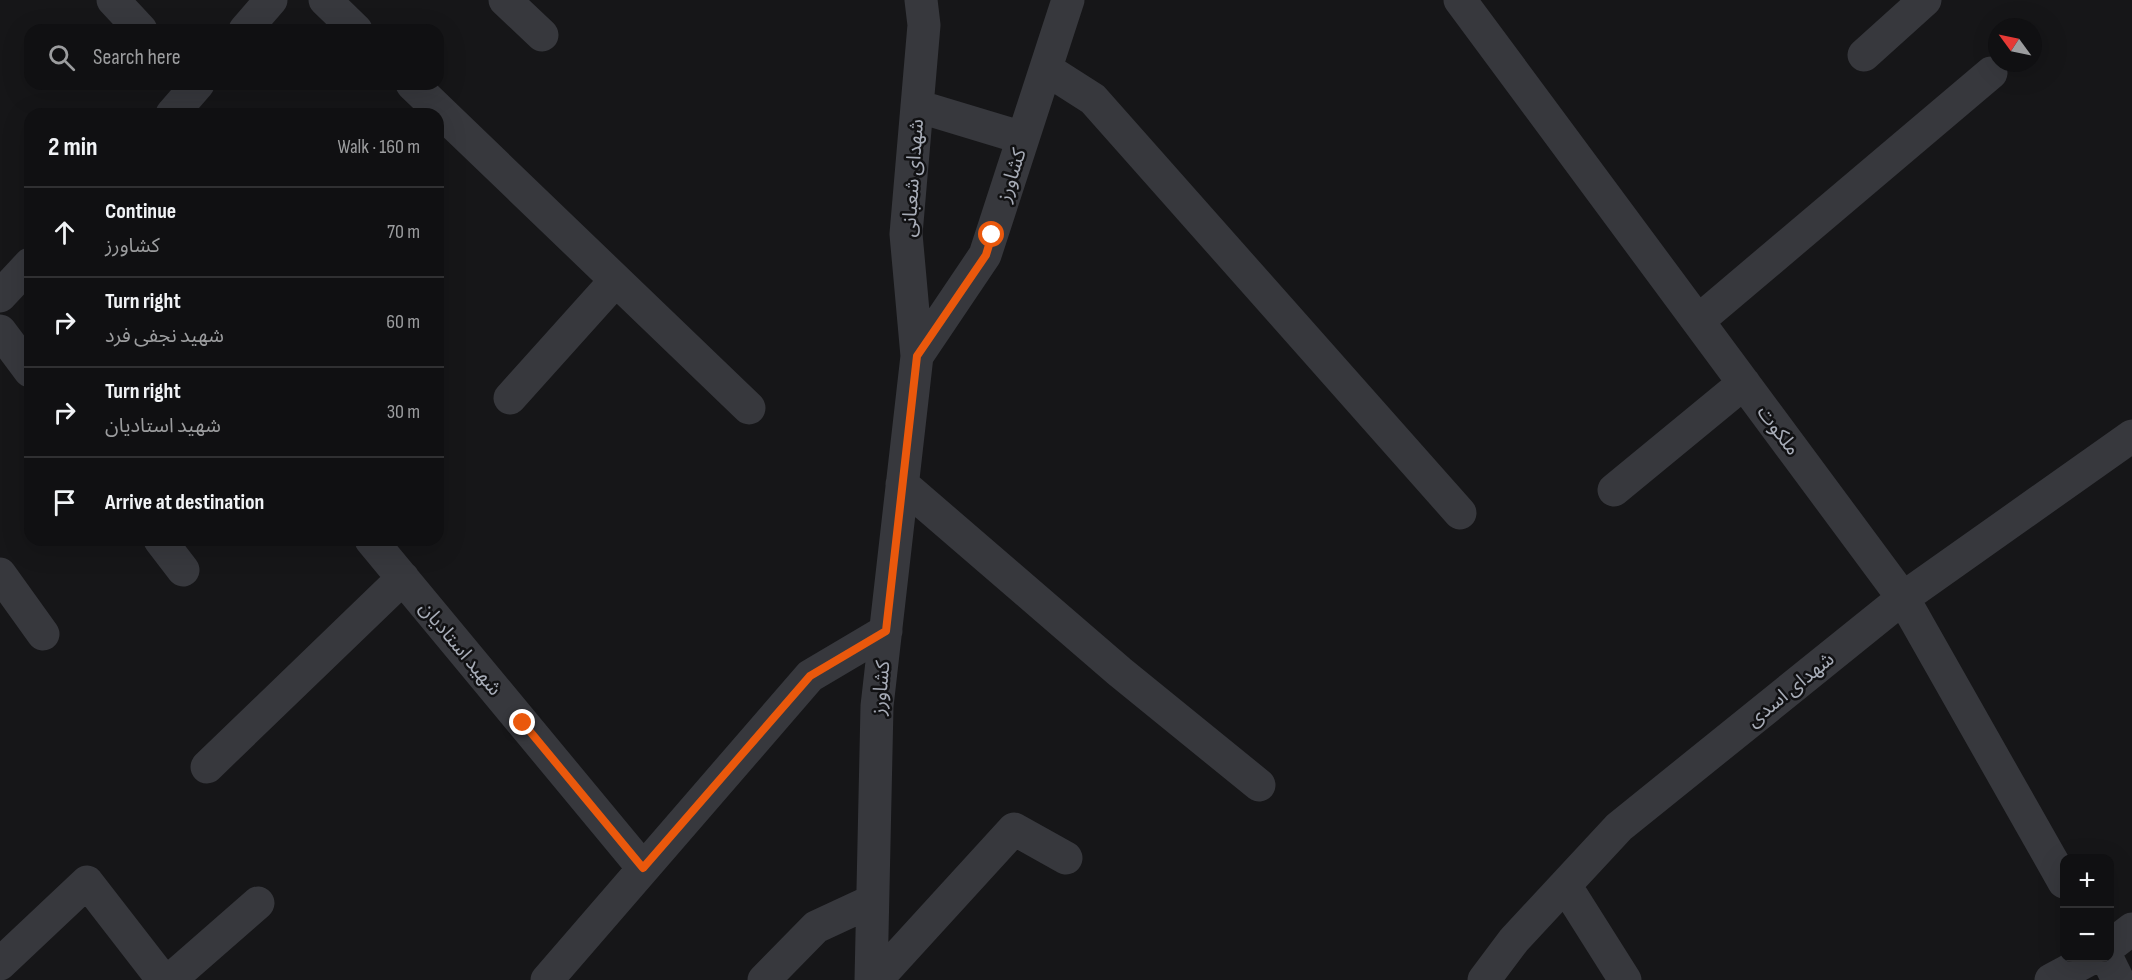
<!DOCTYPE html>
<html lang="en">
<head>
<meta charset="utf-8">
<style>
	body { margin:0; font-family:"Sofia Sans Condensed","Noto Sans Arabic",sans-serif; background:#19191b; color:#f1f3f6 }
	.controls { position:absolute; right:18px; bottom:18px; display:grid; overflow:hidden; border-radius:12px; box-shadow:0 6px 24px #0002 }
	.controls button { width:54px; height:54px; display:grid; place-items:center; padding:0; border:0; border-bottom:2px solid #303032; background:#101012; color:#f1f3f6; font:30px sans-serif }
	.compass { position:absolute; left:1988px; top:18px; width:54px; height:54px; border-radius:50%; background:#101012; box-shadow:0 6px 24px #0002; rotate:303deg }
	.stop { position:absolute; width:18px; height:18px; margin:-14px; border:4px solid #ea580c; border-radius:50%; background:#fff }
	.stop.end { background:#ea580c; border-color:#fff; box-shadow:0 2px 6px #0008 }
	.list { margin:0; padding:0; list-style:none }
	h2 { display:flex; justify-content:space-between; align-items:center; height:78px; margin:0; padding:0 24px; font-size:26px }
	h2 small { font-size:20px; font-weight:400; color:#9c9d9f }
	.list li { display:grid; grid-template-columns:39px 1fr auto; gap:18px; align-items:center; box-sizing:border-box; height:90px; padding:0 24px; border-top:2px solid #303032 }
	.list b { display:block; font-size:22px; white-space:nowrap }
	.list p { margin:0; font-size:20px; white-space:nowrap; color:#9c9d9f }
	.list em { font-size:20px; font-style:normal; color:#9c9d9f }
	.icon { flex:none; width:33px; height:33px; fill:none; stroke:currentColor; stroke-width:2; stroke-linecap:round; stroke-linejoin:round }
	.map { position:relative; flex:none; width:2132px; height:980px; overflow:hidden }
	.search { position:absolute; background:#101012; box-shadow:0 6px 24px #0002; left:24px; top:24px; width:420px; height:66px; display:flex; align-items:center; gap:15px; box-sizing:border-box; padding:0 21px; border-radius:18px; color:#9c9d9f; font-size:22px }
	.panel { position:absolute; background:#101012; box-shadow:0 6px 24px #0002; left:24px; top:108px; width:420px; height:438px; border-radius:18px }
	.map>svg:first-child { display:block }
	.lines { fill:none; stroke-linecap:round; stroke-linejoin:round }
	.minor { stroke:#37383d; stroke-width:33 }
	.route { stroke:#ea580c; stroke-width:8 }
	.labels { text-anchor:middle; stroke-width:5; stroke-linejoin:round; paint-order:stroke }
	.street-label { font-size:20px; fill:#a8adb8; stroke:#111113 }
</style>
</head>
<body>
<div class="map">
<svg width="2132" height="980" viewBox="0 0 2132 980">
	<rect width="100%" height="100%" fill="#161618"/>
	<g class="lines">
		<!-- minor -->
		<path class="minor" d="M113,0L141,30
			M325,0L356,30
			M505,0L542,35
			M1460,0L1903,598L2064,882
			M245,30L271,0
			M1864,55L1925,0
			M1046,69L1093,99L1460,513
			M412,84L749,408
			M917,106L1023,138
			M172,114L198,84
			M0,296L30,264
			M1698,321L1991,73
			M0,331L30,371
			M917,356L906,234L924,25L921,0
			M510,398L616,280
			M902,484L1120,672L1259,785
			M1614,490L1744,383
			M160,540L183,570
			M371,540L643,868
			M0,574L43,634
			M207,767L403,578
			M1565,885L1625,980
			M2110,946L2132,929
			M2107,958L2118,980
			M0,964L87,882L163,980
			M170,980L258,903
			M547,980L810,676L886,631
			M764,980L816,927L872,901
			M871,980L877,706L917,356L985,255L1068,0
			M876,980L1014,829L1066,858
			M1484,980L1514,940L1619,827L1903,598L2132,436
			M2051,980L2092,958"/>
	</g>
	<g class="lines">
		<!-- route -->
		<path class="route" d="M523,723L643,868L810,676L886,631L917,356L986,255L992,235"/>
	</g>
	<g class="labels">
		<!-- street labels -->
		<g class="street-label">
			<text transform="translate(1011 175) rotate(-72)" y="7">کشاورز</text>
			<text transform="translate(912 178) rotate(-86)" y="7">شهدای شعبانی</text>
			<text transform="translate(1779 430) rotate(53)" y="7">ملکوت</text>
			<text transform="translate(461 648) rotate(50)" y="7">شهید استادیان</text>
			<text transform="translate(880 688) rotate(-85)" y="7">کشاورز</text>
			<text transform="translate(1790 689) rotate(-39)" y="7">شهدای اسدی</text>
		</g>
	</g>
</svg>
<div class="controls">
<button>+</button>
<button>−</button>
</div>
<svg class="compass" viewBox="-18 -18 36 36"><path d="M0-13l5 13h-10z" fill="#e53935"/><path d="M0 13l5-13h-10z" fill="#9c9d9f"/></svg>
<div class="stop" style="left:992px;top:235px"></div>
<div class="stop end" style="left:523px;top:723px"></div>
<div class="search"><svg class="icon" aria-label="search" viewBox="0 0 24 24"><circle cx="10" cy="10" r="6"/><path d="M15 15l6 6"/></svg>Search here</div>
<section class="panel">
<h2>2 min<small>Walk · 160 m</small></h2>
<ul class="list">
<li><svg class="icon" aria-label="ahead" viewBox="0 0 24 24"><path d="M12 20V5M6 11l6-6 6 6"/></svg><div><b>Continue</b><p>کشاورز</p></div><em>70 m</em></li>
<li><svg class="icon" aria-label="right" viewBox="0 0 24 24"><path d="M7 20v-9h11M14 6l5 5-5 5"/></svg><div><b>Turn right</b><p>شهید نجفی فرد</p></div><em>60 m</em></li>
<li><svg class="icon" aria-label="right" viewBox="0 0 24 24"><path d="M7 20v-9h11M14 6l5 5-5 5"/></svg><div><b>Turn right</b><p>شهید استادیان</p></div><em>30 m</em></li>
<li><svg class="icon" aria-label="arrive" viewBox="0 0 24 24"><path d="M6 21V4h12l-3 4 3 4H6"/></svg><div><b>Arrive at destination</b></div></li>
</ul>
</section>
</div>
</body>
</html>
